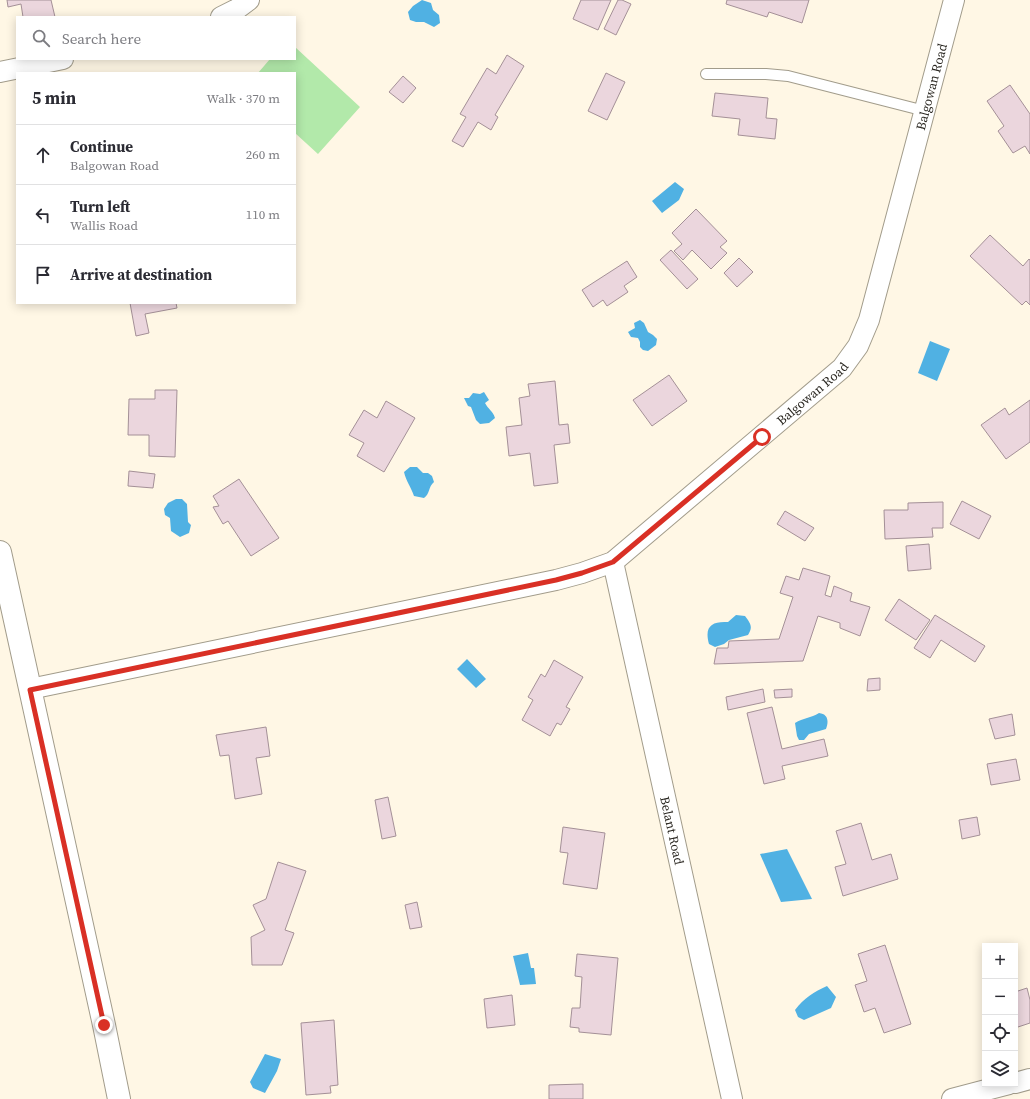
<!DOCTYPE html>
<html lang="en">
<head>
<meta charset="utf-8">
<style>
	body { margin:0; font-family:"Source Serif 4",serif; background:#f2f2f3; color:#2b2b33 }
	.controls { position:absolute; right:12px; bottom:12px; display:grid; overflow:hidden; border-radius:0px; box-shadow:0 2px 10px #0003 }
	.controls button { width:36px; height:36px; display:grid; place-items:center; padding:0; border:0; border-bottom:1px solid #e1e1e2; background:#fff; color:#2b2b33; font:20px sans-serif }
	.stop { position:absolute; width:12px; height:12px; margin:-9px; border:3px solid #d93025; border-radius:50%; background:#fff }
	.stop.end { background:#d93025; border-color:#fff; box-shadow:0 1px 4px #0008 }
	.list { margin:0; padding:0; list-style:none }
	h2 { display:flex; justify-content:space-between; align-items:center; height:52px; margin:0; padding:0 16px; font-size:17px }
	h2 small { font-size:13px; font-weight:400; color:#7c7c81 }
	.list li { display:grid; grid-template-columns:26px 1fr auto; gap:12px; align-items:center; box-sizing:border-box; height:60px; padding:0 16px; border-top:1px solid #e1e1e2 }
	.list b { display:block; font-size:15px; white-space:nowrap }
	.list p { margin:0; font-size:13px; white-space:nowrap; color:#7c7c81 }
	.list em { font-size:13px; font-style:normal; color:#7c7c81 }
	.icon { flex:none; width:22px; height:22px; fill:none; stroke:currentColor; stroke-width:2; stroke-linecap:round; stroke-linejoin:round }
	.map { position:relative; flex:none; width:1030px; height:1099px; overflow:hidden }
	.search { position:absolute; background:#fff; box-shadow:0 2px 10px #0003; left:16px; top:16px; width:280px; height:44px; display:flex; align-items:center; gap:10px; box-sizing:border-box; padding:0 14px; border-radius:0px; color:#7c7c81; font-size:15px }
	.panel { position:absolute; background:#fff; box-shadow:0 2px 10px #0003; left:16px; top:72px; width:280px; height:232px; border-radius:0px }
	.map>svg:first-child { display:block }
	.green { fill:#b2e9aa }
	.water { fill:#50b1e3 }
	.building { fill:#ebd6dd; stroke:#a49097 }
	.lines { fill:none; stroke-linecap:round; stroke-linejoin:round }
	.service-casing { stroke:#a29c8b; stroke-width:12 }
	.minor-casing { stroke:#a29c8b; stroke-width:22 }
	.tertiary-casing { stroke:#a29c8b; stroke-width:24 }
	.service { stroke:#fff; stroke-width:10 }
	.minor { stroke:#fff; stroke-width:20 }
	.tertiary { stroke:#fff; stroke-width:22 }
	.route { stroke:#d93025; stroke-width:5 }
	.labels { text-anchor:middle; stroke-width:4; stroke-linejoin:round; paint-order:stroke }
	.street-label { font-size:13px; fill:#2b2822; stroke:#fff7e5 }
</style>
</head>
<body>
<div class="map">
<svg width="1030" height="1099" viewBox="0 0 1030 1099">
	<rect width="100%" height="100%" fill="#fff7e5"/>
	<!-- green -->
	<path class="green" d="M295,47L360,107L318,154L295,133V73H258L270,59H295Z"/>
	<!-- water -->
	<path class="water" d="M422,0L431,3L433,10L439,15L440,23L434,27L424,22H416L410,20L408,12L413,6Z
		M675,182L684,189L679,200L662,213L652,201Z
		M640,320L644,323L648,332L653,335L657,339L656,345L648,351L643,350L640,347V342L638,338L631,337L628,332L635,328L634,323Z
		M930,341L950,349L937,381L918,373Z
		M484,392L489,400L485,403C488,409 493,411 495,418L489,423L480,424L476,420L471,407L468,406L464,398H469L473,393L480,394Z
		M410,467H417L423,473H428L432,476L434,482C428,487 430,494 424,498L414,496C411,487 406,481 404,472Z
		M176,499H182L187,504L188,522L191,525L189,533L180,537L171,531L170,518L165,515L164,509L168,503Z
		M736,615L745,616C751,624 753,627 748,635L729,640L724,644L715,647L709,644C704,626 712,621 728,622Z
		M467,659L486,679L476,688L457,669Z
		M819,713C828,714 829,721 826,729L809,734L804,740H799L797,736L795,723C803,718 811,718 819,713Z
		M787,849L812,899L781,902L760,854Z
		M528,953L531,968H534L536,984L520,985L513,956Z
		M827,986L836,997L831,1008L804,1020L798,1017L795,1010C804,998 814,992 827,986Z
		M265,1054L281,1059L277,1071L265,1093L253,1088L250,1082Z"/>
	<!-- building -->
	<path class="building" d="M7,0H51L55,17H23L21,4L8,7Z
		M581,0H611L598,30L573,19Z
		M618,0H622L631,4L616,35L604,29Z
		M727,0H809L802,23L769,12L767,17L726,4Z
		M507,55L524,66L495,115L498,117L491,130L478,122L463,147L452,141L466,117L460,114L487,68L496,74Z
		M606,73L625,82L607,120L588,111Z
		M403,76L416,88L403,103L389,92Z
		M1010,85L1030,114V154L1025,146L1013,153L998,131L1004,126L987,101Z
		M715,93L768,98L766,118L777,119L775,139L738,135L740,119L712,116Z
		M696,209L727,241L720,247L727,253L711,269L692,250L683,260L674,251L682,244L672,233Z
		M990,235L1023,266L1029,259L1030,260V305L1026,301L1022,305L970,256Z
		M671,250L698,279L687,289L660,260Z
		M739,258L753,272L737,287L724,273Z
		M627,261L637,277L624,286L628,292L607,306L603,300L593,307L582,290Z
		M130,303H176L177,308L145,314L149,333L136,336Z
		M669,375L687,401L652,426L633,400Z
		M555,381L559,425L568,424L570,443L554,445L558,483L534,486L530,453L509,456L506,427L522,425L519,398L530,396L528,384Z
		M155,390H177L175,457L149,456V435H128L129,399H155Z
		M1030,400V442L1006,459L981,425L1005,408L1009,415Z
		M386,401L415,418L384,472L357,456L364,443L349,435L364,410L377,418Z
		M129,471L155,474L153,488L128,486Z
		M239,479L279,538L251,556L228,521L223,524L213,507L219,506L213,496Z
		M962,501L991,516L979,539L950,524Z
		M943,502V528H932L933,537L885,539L884,510H908V503Z
		M785,511L814,528L805,541L777,524Z
		M929,544L931,569L908,571L906,546Z
		M803,568L830,576L825,595L831,597L834,586L852,593L850,601L870,607L860,636L840,628V623L818,616L803,661L714,664L717,648H728L729,641L779,639L793,597L780,593L786,576L799,580Z
		M899,599L930,620L916,640L885,620Z
		M935,615L985,646L975,662L941,640L930,658L914,648Z
		M554,660L583,677L566,707L570,709L561,725L557,723L550,736L522,720L533,700L528,697L541,674L545,677Z
		M880,678V690L867,691L868,679Z
		M763,689L765,702L728,710L726,697Z
		M792,689V697L775,698L774,690Z
		M772,707L782,749L824,739L828,756L782,766L785,779L764,784L747,713Z
		M1012,714L1015,735L995,739L989,719Z
		M266,727L270,756L256,758L262,794L235,799L229,755L220,756L216,735Z
		M1016,759L1020,780L991,785L987,764Z
		M388,797L396,836L382,839L375,800Z
		M977,817L980,835L962,839L959,820Z
		M861,823L872,860L891,854L898,879L843,896L835,867L846,864L836,831Z
		M563,827L605,833L597,889L563,884L568,853L560,852Z
		M278,862L306,871L285,930L294,933L282,965H252L251,937L265,930L253,905L266,899Z
		M417,902L422,927L410,929L405,905Z
		M885,945L911,1024L884,1033L875,1008L864,1012L855,985L867,981L858,954Z
		M577,954L618,958L611,1035L579,1032V1028L570,1027L572,1008H580L582,977L575,976Z
		M1027,988L1030,1000V1023L1015,1028V992Z
		M512,995L515,1025L487,1028L484,999Z
		M334,1020L338,1085L330,1086L331,1093L306,1095L301,1023Z
		M583,1084V1099H549V1085Z"/>
	<g class="lines">
		<defs>
			<path id="service" d="M706,74H766L788,76L925,111"/>
			<g id="minor">
				<path d="M221,17L237,9L249,0"/>
				<path d="M0,72L63,59"/>
				<path id="s1" d="M613,562L732,1099"/>
				<path id="s2" d="M30,689L556,580L582,573L613,562L842,368L858,346L869,320L954,0"/>
				<path d="M1015,1083L1030,1079"/>
				<path d="M952,1099L1009,1084"/>
			</g>
			<path id="tertiary" d="M0,552L104,1025L119,1099"/>
		</defs>
		<!-- service casing -->
		<use href="#service" class="service-casing"/>
		<!-- minor casing -->
		<use href="#minor" class="minor-casing"/>
		<!-- tertiary casing -->
		<use href="#tertiary" class="tertiary-casing"/>
		<!-- service -->
		<use href="#service" class="service"/>
		<!-- minor -->
		<use href="#minor" class="minor"/>
		<!-- tertiary -->
		<use href="#tertiary" class="tertiary"/>
	</g>
	<g class="lines">
		<!-- route -->
		<path class="route" d="M104,1025L30,690L556,580L582,573L613,562L762,437"/>
	</g>
	<g class="labels">
		<!-- street labels -->
		<g class="street-label">
			<text dy="5" stroke="none"><textPath href="#s2" startOffset="1194">Balgowan Road</textPath></text>
			<text dy="5" stroke="none"><textPath href="#s2" startOffset="858">Balgowan Road</textPath></text>
			<text dy="5" stroke="none"><textPath href="#s1" startOffset="275">Belant Road</textPath></text>
		</g>
	</g>
</svg>
<div class="controls">
<button>+</button>
<button>−</button>
<button><svg class="icon" aria-label="locate" viewBox="0 0 24 24"><circle cx="12" cy="12" r="6"/><path d="M12 2v4M12 18v4M2 12h4M18 12h4"/></svg></button>
<button><svg class="icon" aria-label="layers" viewBox="0 0 24 24"><path d="M12 4l9 5-9 5-9-5zM3 14l9 5 9-5"/></svg></button>
</div>
<div class="stop" style="left:762px;top:437px"></div>
<div class="stop end" style="left:104px;top:1025px"></div>
<div class="search"><svg class="icon" aria-label="search" viewBox="0 0 24 24"><circle cx="10" cy="10" r="6"/><path d="M15 15l6 6"/></svg>Search here</div>
<section class="panel">
<h2>5 min<small>Walk · 370 m</small></h2>
<ul class="list">
<li><svg class="icon" aria-label="ahead" viewBox="0 0 24 24"><path d="M12 20V5M6 11l6-6 6 6"/></svg><div><b>Continue</b><p>Balgowan Road</p></div><em>260 m</em></li>
<li><svg class="icon" aria-label="left" viewBox="0 0 24 24"><path d="M17 20v-9H6M10 6l-5 5 5 5"/></svg><div><b>Turn left</b><p>Wallis Road</p></div><em>110 m</em></li>
<li><svg class="icon" aria-label="arrive" viewBox="0 0 24 24"><path d="M6 21V4h12l-3 4 3 4H6"/></svg><div><b>Arrive at destination</b></div></li>
</ul>
</section>
</div>
</body>
</html>
